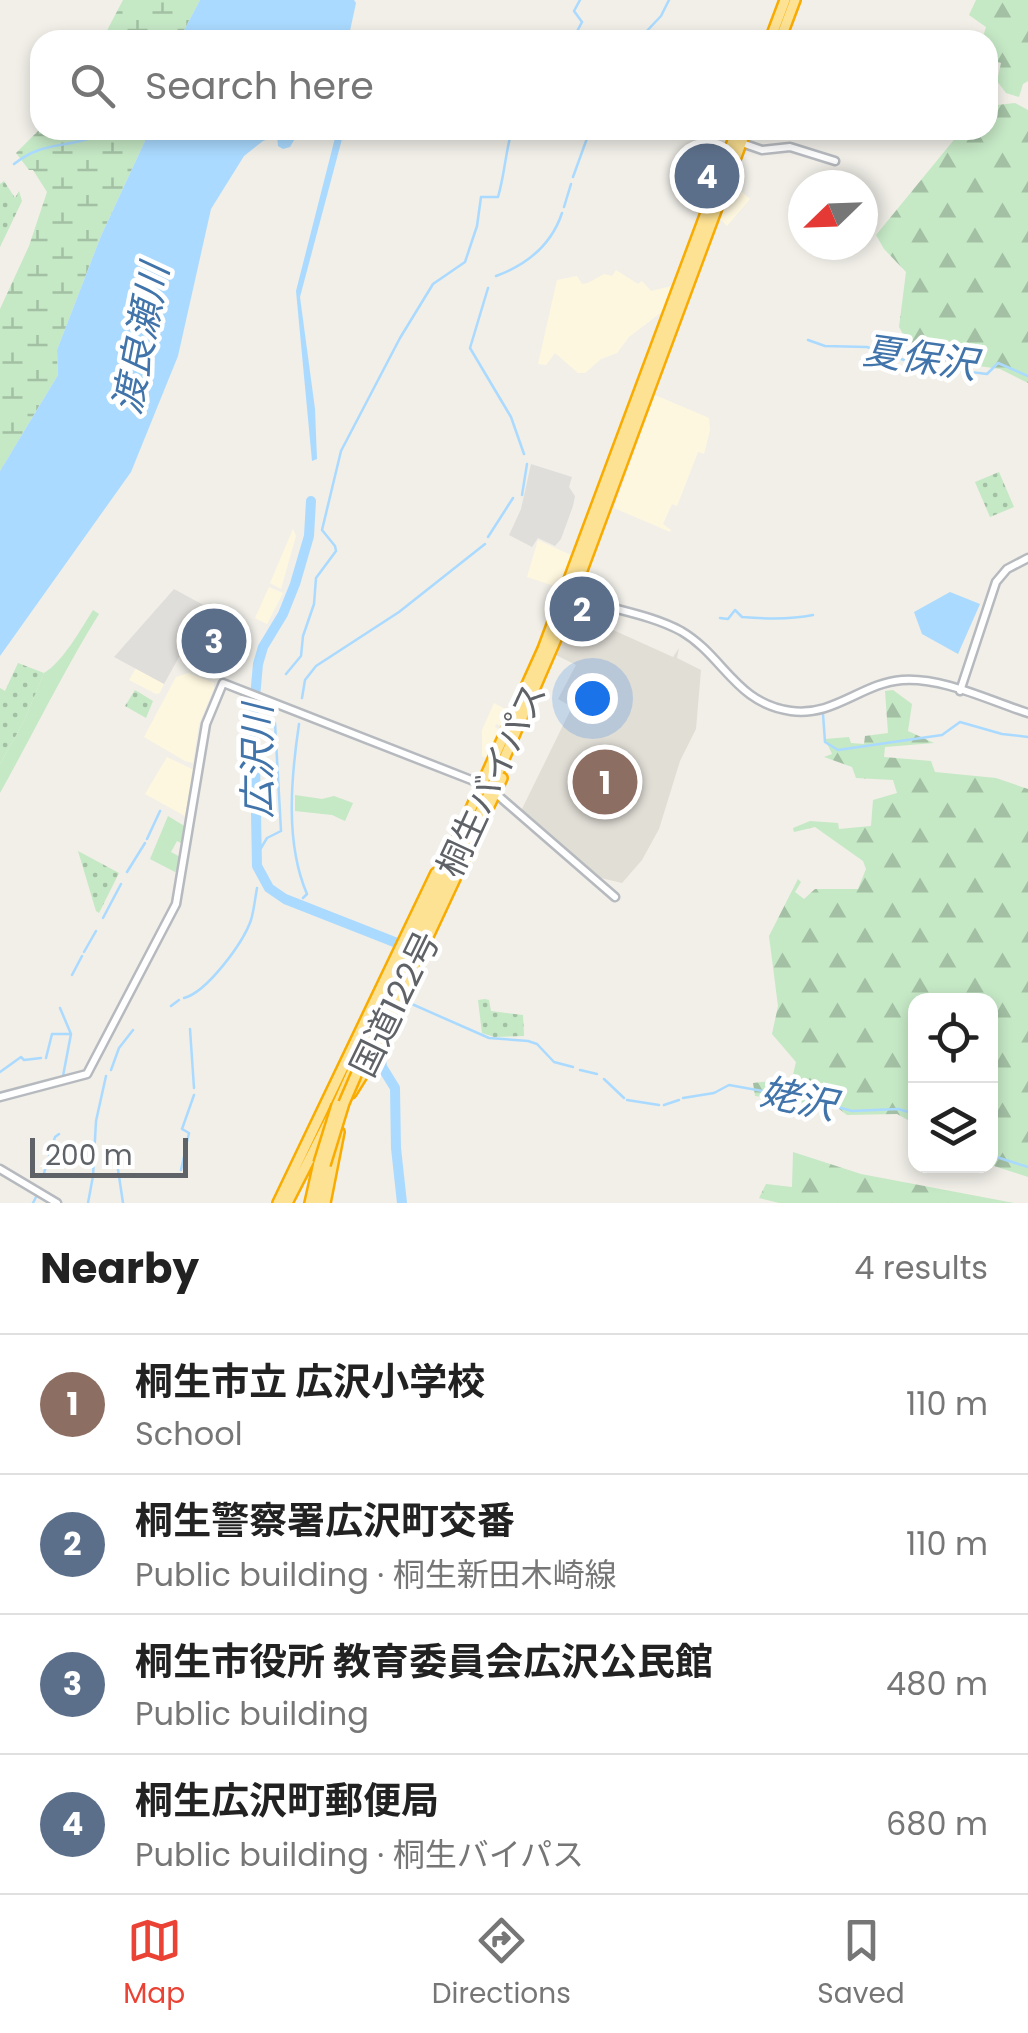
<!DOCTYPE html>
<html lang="en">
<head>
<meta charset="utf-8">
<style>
	body { margin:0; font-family:Poppins,"Noto Sans JP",sans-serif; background:#f6f6f6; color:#222 }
	.controls { position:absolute; right:30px; bottom:30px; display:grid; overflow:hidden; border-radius:20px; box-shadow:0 5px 15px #0003 }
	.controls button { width:90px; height:90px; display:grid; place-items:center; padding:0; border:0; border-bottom:2px solid #e0e0e0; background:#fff; color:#222; font:50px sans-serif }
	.compass { position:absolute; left:788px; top:170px; width:90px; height:90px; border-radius:50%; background:#fff; box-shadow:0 5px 15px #0003; rotate:247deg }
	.scale { position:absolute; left:30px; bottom:25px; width:158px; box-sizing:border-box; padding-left:10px; border:5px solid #5f6368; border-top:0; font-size:28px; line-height:35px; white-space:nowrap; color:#5f6368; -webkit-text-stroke:8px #fff; paint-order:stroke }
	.you { position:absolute; left:592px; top:698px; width:35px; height:35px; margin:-25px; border:8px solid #fff; border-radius:50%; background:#1a73e8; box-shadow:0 0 0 15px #1a73e833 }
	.badge { display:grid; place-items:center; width:65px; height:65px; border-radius:50%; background:#ea4335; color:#fff; font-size:32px; font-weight:700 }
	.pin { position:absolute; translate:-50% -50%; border:5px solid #fff; box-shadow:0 2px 10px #0006 }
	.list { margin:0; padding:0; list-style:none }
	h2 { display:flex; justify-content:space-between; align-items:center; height:130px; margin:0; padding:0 40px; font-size:42px }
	h2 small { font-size:32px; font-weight:400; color:#767676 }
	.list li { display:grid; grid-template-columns:65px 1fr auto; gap:30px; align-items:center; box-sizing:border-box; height:140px; padding:0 40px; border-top:2px solid #e0e0e0 }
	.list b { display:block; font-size:38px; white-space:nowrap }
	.list p { margin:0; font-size:32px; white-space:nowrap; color:#767676 }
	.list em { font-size:32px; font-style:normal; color:#767676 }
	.icon { flex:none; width:55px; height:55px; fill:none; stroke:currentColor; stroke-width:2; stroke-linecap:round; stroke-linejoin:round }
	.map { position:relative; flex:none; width:1028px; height:1203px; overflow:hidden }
	.search { position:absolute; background:#fff; box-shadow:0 5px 15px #0003; left:30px; right:30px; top:30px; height:110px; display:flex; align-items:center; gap:25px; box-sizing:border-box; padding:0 35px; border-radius:30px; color:#767676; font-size:38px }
	.sheet { height:690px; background:#fff }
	nav { display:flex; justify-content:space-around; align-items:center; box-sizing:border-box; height:140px; border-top:2px solid #e0e0e0; background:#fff; font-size:28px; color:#767676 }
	nav a { display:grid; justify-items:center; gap:5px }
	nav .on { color:#ea4335 }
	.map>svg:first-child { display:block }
	.commercial { fill:#fef7e0 }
	.industrial { fill:#e0deda }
	.education { fill:#e1ded6 }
	.grass { fill:#c5e8c5 }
	.forest { fill:url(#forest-firs) }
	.wetland { fill:url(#wetland-marsh) }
	.park { fill:url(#park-dots) }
	.water { fill:#aadaff }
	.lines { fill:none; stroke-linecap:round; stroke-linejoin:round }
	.stream { stroke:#aadaff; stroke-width:2.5 }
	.river { stroke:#aadaff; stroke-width:10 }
	.secondary-casing { stroke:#b6babf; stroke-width:11 }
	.highway-casing { stroke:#f9ab00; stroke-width:14 }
	.secondary { stroke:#fff; stroke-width:6 }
	.highway { stroke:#fde293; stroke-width:9 }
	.highway-bridge-casing { stroke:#f9ab00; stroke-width:14; stroke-linecap:butt }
	.highway-bridge { stroke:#fde293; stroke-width:9 }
	.labels { text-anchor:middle; stroke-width:9; stroke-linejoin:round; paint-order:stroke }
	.street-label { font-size:35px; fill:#5f6368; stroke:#fff }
	.water-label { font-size:38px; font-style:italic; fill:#4174aa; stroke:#fff }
</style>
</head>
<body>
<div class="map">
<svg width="1028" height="1203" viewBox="0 0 1028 1203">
	<defs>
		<pattern id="forest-firs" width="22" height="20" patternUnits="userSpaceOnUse" patternTransform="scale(2.5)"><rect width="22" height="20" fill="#c5e8c5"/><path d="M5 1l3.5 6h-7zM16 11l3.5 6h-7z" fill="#a3c0a4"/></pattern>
		<pattern id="wetland-marsh" width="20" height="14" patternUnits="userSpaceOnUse" patternTransform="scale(2.5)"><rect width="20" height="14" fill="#c5e8c5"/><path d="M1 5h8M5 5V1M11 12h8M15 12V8" fill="none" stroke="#a3c0a4"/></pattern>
		<pattern id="park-dots" width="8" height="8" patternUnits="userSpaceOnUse" patternTransform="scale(2.5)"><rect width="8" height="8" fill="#c5e8c5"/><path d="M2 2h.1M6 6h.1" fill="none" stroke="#a3c0a4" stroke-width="1.8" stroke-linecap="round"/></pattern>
	</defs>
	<rect width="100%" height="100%" fill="#f1efe8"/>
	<!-- commercial -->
	<path class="commercial" d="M733,184L750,199L727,226L720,219Z
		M616,270L638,284L642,281L651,291L672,286L663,311L629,337L617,353L601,359L585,373H578L555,353L546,365L538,364L557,280L577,276L582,284L588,283L604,274L612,276Z
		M655,395L709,418L710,430L704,454L698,452L677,506L672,504L663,524L671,530L670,532L614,508Z
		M293,529L296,536L281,589L270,583Z
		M538,540L573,556L560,588L527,577Z
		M269,587L283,593L267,624L255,618Z
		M136,668L164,684L160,693L156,694L129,680Z
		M188,673L214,683V688L199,724L193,763L185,761L144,737L176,677Z
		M494,703L509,711L502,726L496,724L495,727L500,730L486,758L482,756V730Z
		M167,757L194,770L185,816L145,794Z"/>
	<!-- industrial -->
	<path class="industrial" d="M531,464L572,477L569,487L575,496L573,506L561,539L555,546L538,538L532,547L509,535L521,509Z
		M174,589L207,607L164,684L114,657Z"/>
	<!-- education -->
	<path class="education" d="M591,620L673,657L679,648L677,658L701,670L696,729L680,761L659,829L642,860L622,883L601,878L521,811L572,707L558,699L576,665L556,655L570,621L580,628Z"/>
	<!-- grass -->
	<path class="grass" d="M93,610L99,614C63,672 34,732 0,793V764L24,721L44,673C62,663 81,629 93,610Z
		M295,795L322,799L334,796L353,803L345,821L332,815L295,811Z
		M168,816L186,827L183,844L177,841L171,852L182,858L180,868L175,872L150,859Z"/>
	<!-- forest -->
	<path class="forest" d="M976,0H1028V81L1023,84L1019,97L1006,93L997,81L1001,63L988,59V40H982L986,27L969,15Z
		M1015,103L1028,110V383L1000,369L916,357L899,327L906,272L884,249L876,235L962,130H988V106Z
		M893,690L912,704L908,731L934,743L885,747L884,757L931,761L935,772L996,778L1028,789V1177L991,1165L990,1001H916L915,1124L897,1114L847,1115L838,1108L755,1096L753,1083L792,1079L796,1062L772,1034L778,1006L769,936L798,879L801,882L795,892L804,899L815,889H858L866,869L863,861L815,827L794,832L793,828L810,821L838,823L839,829L871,826L873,800L897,793L893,780L856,778L852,767L824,757L832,754L825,739L849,737L851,743L864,744L865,736L888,733L885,691Z
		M793,1152L861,1174L1014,1203H779L759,1198L766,1184L792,1187Z"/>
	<!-- wetland -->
	<path class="wetland" d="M123,0H200L179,40H102Z
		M40,129L142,130L145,141L101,236L57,350L58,375L0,471V309L29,246L47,192L33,170H29L16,153Z"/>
	<!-- park -->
	<path class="park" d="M4,181L15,198L19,191L22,201L0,247V184Z
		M999,472L1014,507L990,517L975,482Z
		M18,663L44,673L24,721L0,764V688L5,691Z
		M135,690L153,701L146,718L125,706Z
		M78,851L119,873L99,913L96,911Z
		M485,999L489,1000L491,1011L523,1015L524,1036L494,1037L482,1033L478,1000Z"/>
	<!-- water -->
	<path class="water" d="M200,0H354L356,3L348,40H179Z
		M142,130H300L290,147L283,149L278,146L277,136L263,141L244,156L211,209L178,356L131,472L0,656V471L58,375L57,350L101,236L145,141Z
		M337,130H344L342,139L300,297L315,409L317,459L312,461L296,291Z
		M950,592L980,604L958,654L922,634L914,612Z"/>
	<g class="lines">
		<!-- stream -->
		<path class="stream" d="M644,34L661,16L669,0
			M563,40L573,39L582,22L574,11L580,0
			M639,40L641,37
			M14,164C40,144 54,148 84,140C94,137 105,133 115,130
			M573,177L590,130
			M564,207L571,184
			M496,276C526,265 551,246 562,213
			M488,288L470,348L511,417L524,454
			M808,340L825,346L867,347L921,366L987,374L998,363L1028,376
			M522,495L527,464
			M488,537L513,498
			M720,618L728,619L735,610L742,617C766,619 789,620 813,615
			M286,674L301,656L303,636L314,604L316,578L336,551L335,546L322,530L341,451L400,338L433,284L465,262L477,226L481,197H498C505,173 505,154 512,130
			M302,698L305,680L316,666L399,612L485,544
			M823,714L825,742L838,750L942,735L960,722L1002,734L1028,737
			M299,724C291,778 285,843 307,894L303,898
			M147,839L160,811
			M256,848H261L267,838L281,831L275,723
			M127,872L145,843
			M103,918L121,884
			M84,952L96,931
			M72,975L82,956
			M184,998C207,992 243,943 251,920C254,910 255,899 257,888
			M405,1001L489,1038L528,1041L537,1044L554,1062L573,1067
			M171,1006L179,1000
			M60,1008L71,1034L63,1076
			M190,1029L194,1088
			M46,1058L52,1034H71
			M111,1070L119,1048L133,1030
			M580,1070L597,1074
			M0,1072L21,1057L24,1060L41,1058
			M604,1079L624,1098
			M683,1098L714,1093L729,1085L813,1100L852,1111L898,1109L916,1114
			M627,1100L659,1105
			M664,1105L679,1100
			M187,1142L189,1133L182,1129L194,1095
			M990,1155L1028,1167
			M116,1156L123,1203
			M181,1170L186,1148
			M44,1173L55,1137L59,1134
			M33,1203L36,1197
			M88,1203L93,1176L96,1121L106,1076"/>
		<!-- river -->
		<path class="river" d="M311,501L309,536L295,584L283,614L263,647L258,664L254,708L257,866L269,888L285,899L397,943
			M407,996L418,972
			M383,1046L405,1000
			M380,1052L382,1067L395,1088L396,1148L402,1203"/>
		<defs>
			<path id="secondary" d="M739,142L762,150L790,147L835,161
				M571,595C606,609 648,613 681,631C724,656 735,703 791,711C834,717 862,683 902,680C943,677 990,701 1028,713
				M960,691L996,582L1007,569L1028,558
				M494,792L615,897
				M0,1097L87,1074L176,904L206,724L223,683L484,785
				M0,1169L57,1203"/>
			<path id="highway" d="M770,40L785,0
				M780,40L795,0
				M366,1052L487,798L559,632L746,130
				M351,1093L366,1069L502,778
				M337,1105L543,649L737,130
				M278,1203L436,873
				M287,1203L331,1117
				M310,1203L319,1163
				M318,1203L325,1168
				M325,1203L339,1132"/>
		</defs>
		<!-- secondary casing -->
		<use href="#secondary" class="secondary-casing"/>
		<!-- highway casing -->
		<use href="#highway" class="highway-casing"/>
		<!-- secondary -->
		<use href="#secondary" class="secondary"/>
		<!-- highway -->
		<use href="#highway" class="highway"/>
		<defs>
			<path id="highway-bridge" d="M319,1163L337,1105
				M325,1165L344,1103L366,1052"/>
		</defs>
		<!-- highway-bridge casing -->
		<use href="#highway-bridge" class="highway-bridge-casing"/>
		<!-- highway-bridge -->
		<use href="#highway-bridge" class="highway-bridge"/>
	</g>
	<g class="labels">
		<!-- street labels -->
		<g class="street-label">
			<text transform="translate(492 780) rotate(-65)" y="12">桐生バイパス</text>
			<text transform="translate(395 1004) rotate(-64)" y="12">国道122号</text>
		</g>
		<!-- water labels -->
		<g class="water-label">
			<text transform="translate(141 339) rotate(-79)" y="13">渡良瀬川</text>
			<text transform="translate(920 358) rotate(8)" y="13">夏保沢</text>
			<text transform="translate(258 761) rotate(-90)" y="13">広沢川</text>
			<text transform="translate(798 1099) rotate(12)" y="13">姥沢</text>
		</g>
	</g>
</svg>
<div class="controls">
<button><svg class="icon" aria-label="locate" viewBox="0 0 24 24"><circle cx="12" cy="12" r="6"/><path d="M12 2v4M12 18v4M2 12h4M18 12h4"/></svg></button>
<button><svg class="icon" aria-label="layers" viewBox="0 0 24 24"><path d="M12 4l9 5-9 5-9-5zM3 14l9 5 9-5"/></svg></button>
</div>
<svg class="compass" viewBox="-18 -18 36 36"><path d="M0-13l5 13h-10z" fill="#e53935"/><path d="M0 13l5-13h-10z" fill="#767676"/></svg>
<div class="scale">200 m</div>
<div class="you"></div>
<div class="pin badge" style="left:605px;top:782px;background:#8d6e63">1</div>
<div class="pin badge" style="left:582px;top:609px;background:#5c6f8a">2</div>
<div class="pin badge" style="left:214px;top:641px;background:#5c6f8a">3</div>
<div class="pin badge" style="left:707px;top:176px;background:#5c6f8a">4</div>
<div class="search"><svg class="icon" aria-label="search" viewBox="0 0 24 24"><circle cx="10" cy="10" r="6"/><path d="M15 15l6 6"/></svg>Search here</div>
</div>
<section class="sheet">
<h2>Nearby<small>4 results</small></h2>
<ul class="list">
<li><span class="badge" style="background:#8d6e63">1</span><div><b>桐生市立 広沢小学校</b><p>School</p></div><em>110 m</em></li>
<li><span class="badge" style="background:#5c6f8a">2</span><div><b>桐生警察署広沢町交番</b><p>Public building · 桐生新田木崎線</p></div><em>110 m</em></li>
<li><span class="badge" style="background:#5c6f8a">3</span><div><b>桐生市役所 教育委員会広沢公民館</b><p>Public building</p></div><em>480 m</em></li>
<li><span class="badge" style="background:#5c6f8a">4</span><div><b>桐生広沢町郵便局</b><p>Public building · 桐生バイパス</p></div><em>680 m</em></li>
</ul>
</section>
<nav>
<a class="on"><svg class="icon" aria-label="map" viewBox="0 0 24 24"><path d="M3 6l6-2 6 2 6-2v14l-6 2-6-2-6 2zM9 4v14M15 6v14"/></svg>Map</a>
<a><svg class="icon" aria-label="directions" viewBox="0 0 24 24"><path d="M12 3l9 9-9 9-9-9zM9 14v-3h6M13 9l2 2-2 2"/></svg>Directions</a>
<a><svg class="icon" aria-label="saved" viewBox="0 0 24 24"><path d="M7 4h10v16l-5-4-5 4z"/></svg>Saved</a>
</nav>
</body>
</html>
